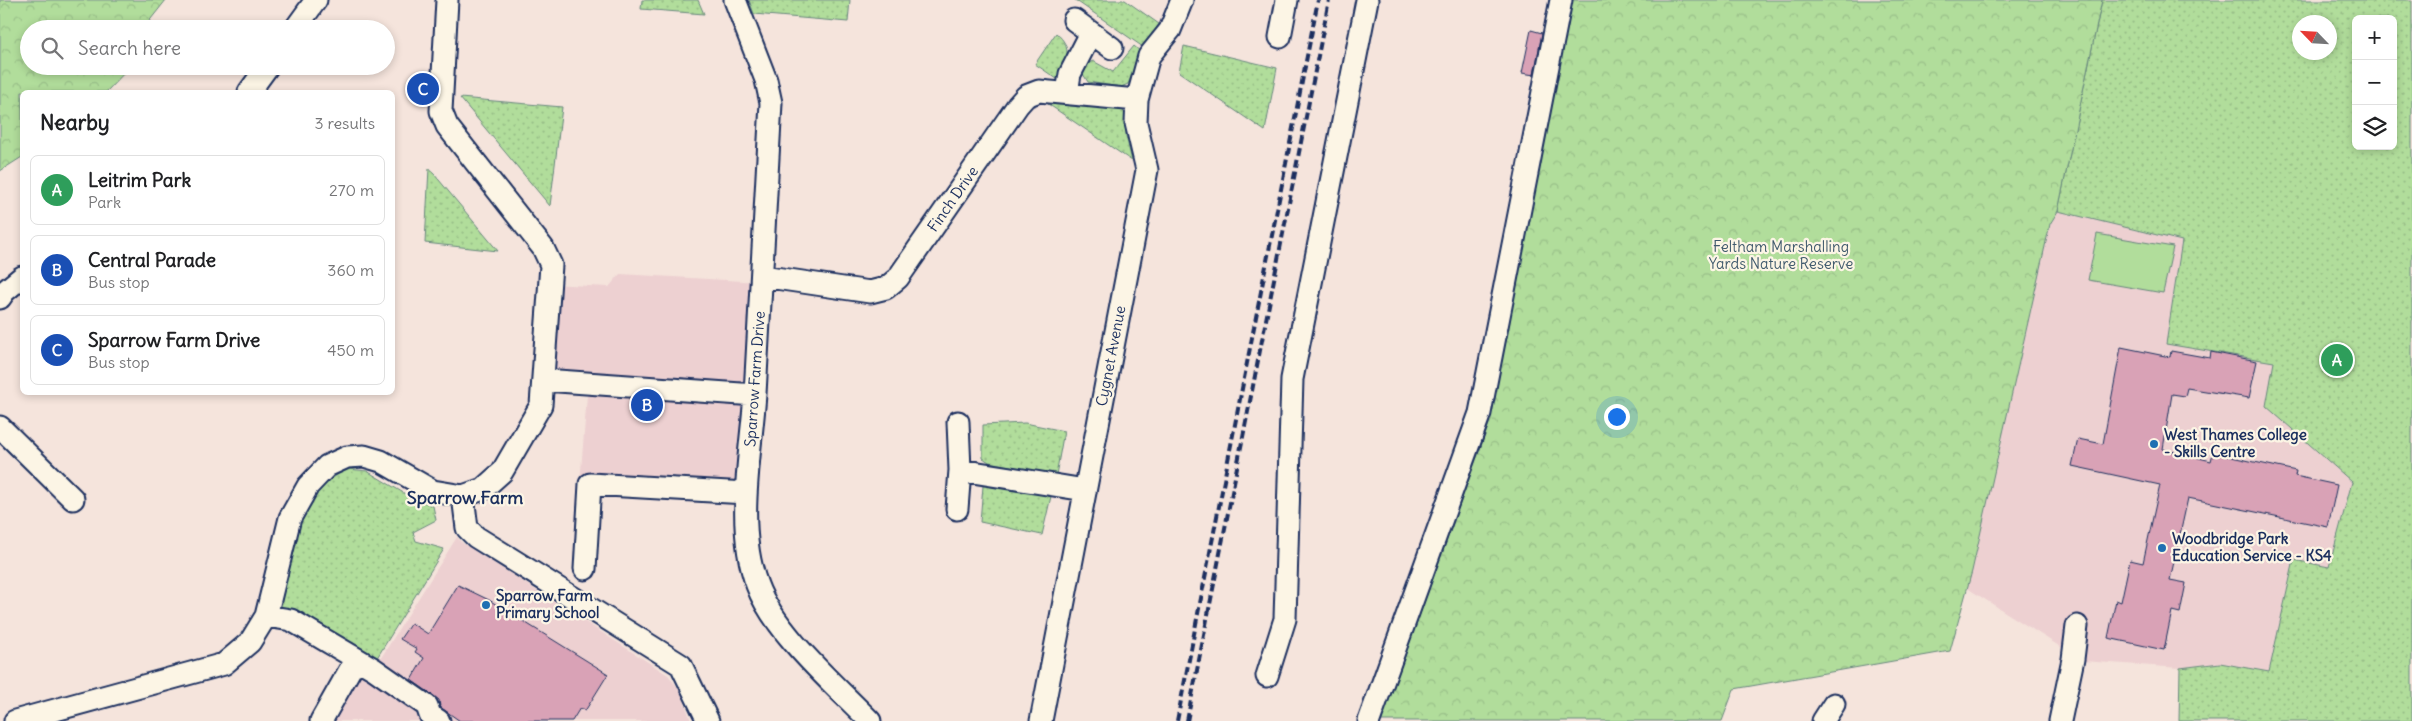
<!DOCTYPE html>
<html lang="en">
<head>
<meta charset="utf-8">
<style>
	body { margin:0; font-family:Delius,sans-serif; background:#f6f6f6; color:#202124 }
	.controls { position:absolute; right:15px; top:15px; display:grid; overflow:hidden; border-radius:8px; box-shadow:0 2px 8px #0003 }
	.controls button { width:45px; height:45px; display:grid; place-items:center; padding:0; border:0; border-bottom:1px solid #e0e0e0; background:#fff; color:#202124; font:25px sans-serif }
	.compass { position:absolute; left:2292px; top:15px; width:45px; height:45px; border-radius:50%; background:#fff; box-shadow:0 2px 8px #0003; rotate:295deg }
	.you { position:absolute; left:1616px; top:416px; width:18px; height:18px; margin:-12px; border:4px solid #fff; border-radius:50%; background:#1a73e8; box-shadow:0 0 0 8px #1a73e833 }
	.badge { display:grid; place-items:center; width:32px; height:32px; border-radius:50%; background:#111827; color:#fff; font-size:16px; font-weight:700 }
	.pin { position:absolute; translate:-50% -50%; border:2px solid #fff; box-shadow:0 1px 5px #0006 }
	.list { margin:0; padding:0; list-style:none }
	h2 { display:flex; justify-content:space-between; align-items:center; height:65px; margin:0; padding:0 20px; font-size:21px }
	h2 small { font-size:16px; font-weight:400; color:#757577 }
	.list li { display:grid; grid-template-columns:32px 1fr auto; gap:15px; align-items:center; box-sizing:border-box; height:70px; margin:0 10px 10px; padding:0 10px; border:1px solid #e0e0e0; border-radius:8px }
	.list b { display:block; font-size:19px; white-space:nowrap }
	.list p { margin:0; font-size:16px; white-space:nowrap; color:#757577 }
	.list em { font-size:16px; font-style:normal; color:#757577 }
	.icon { flex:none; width:28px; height:28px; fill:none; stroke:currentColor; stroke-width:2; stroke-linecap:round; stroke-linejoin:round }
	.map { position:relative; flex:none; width:2412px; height:721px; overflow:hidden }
	.search { position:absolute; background:#fff; box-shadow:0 2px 8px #0003; left:20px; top:20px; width:375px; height:55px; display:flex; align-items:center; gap:12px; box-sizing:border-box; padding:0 18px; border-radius:28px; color:#757577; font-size:19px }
	.panel { position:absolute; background:#fff; box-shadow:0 2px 8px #0003; left:20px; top:90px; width:375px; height:305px; border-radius:8px }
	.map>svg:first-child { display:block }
	.built { fill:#edd0d1 }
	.grass { fill:url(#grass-dots); stroke:#66867c; fill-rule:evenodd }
	.forest { fill:url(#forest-crowns); stroke:#66867c }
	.garden { fill:#b1dd9b; stroke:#66867c }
	.building { fill:#d9a2b6; stroke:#1b2f5e }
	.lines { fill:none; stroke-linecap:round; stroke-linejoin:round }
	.minor-casing { stroke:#1b2f5e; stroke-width:25 }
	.minor { stroke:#fcf5e5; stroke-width:21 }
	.rail { stroke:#1b2f5e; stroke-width:4; stroke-dasharray:8 4; stroke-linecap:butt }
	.poi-dot { fill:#1f6fb2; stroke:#fcf5e5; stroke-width:2 }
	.labels { text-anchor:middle; stroke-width:4.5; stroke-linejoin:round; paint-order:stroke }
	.street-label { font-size:15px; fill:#1b2f5e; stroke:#fcf5e5 }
	.park-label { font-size:15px; fill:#405a6d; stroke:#fcf5e5 }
	.poi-label { font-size:15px; font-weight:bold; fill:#1b2f5e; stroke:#fcf5e5; text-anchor:start }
	.quarter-label { font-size:18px; font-weight:bold; fill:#1b2f5e; stroke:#fcf5e5 }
</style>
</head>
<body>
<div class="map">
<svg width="2412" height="721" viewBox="0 0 2412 721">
	<defs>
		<pattern id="grass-dots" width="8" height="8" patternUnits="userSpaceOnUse" patternTransform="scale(1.25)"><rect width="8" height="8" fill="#b1dd9b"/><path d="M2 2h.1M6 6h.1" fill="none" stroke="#98be88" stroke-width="1.8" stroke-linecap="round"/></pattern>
		<pattern id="forest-crowns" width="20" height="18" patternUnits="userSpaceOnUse" patternTransform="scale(1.25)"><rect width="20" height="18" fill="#b1dd9b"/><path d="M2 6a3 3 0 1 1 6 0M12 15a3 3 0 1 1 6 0" fill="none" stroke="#98be88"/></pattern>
	</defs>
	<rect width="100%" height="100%" fill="#f5e4dc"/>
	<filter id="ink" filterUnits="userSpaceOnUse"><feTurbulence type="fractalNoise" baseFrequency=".02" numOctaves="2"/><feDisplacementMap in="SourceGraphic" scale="10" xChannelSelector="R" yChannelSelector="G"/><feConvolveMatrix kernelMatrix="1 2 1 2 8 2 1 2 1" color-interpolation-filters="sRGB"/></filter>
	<g filter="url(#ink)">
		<!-- built -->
		<path class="built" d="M2058,211L2182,241L2166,343L2275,362L2266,406L2352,482L2329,567L2294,560L2269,673L2220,663L2180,668L2083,661L1967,588L2050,224Z
			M620,274L761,282L746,493L580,483L588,383L544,380L550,284L609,287Z
			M457,537L461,542L668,675L681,692L691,721H328L357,670L369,677Z"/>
		<!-- grass -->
		<path class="grass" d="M642,0H698L704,14L641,9Z
			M749,0H850L848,22L754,14Z
			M1075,0H1125L1159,24L1143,47Z
			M2102,0H2412V721H2179L2180,668L2220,663L2269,672L2294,560L2329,567L2352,482L2266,406L2274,362L2166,344L2182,241L2058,211ZM2356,19H2393V146H2356ZM2300,22H2330V52H2300Z
			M1056,33C1073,47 1068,62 1057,79L1035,64Z
			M1134,46L1141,52L1128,84L1121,87L1088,82L1083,74L1085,65L1093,61L1113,72Z
			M1184,46L1277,68L1265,131L1179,72Z
			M460,98L562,107L550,206Z
			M1048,104L1123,110L1126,116V136L1132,161Z
			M429,168L498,251L425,243Z
			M1025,423L1064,431L1056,475L989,462L983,458V425Z
			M348,469L367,471L407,495L433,506L436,520L413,532L416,541L444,549L375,661L272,610C285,554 291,496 348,469Z
			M990,480L1052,492L1042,535L980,522L983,486Z"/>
		<!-- forest -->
		<path class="forest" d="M0,0H166L143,29H29V66H131L106,92H22V157L0,171Z
			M1572,0H2102L2058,211L2050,224L1972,571L1950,651L1734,689L1722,721H1381L1489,424Z"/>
		<!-- garden -->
		<path class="garden" d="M2097,234L2173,247L2163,293L2088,280Z"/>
		<!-- building -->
		<path class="building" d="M1531,30L1542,33L1534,75L1522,73Z
			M2121,347L2170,357L2171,351L2210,358L2211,352L2257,361L2249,398L2187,388L2185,396L2172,394L2163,449L2211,461L2213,453L2296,471L2295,476L2337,485L2328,527L2188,498L2170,580L2186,583L2180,613L2172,611L2164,650L2108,638L2116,600L2121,602L2130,560L2143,563L2160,485L2072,466L2078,439L2103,444Z
			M458,585L489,600L608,674L585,711L580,708L572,721H460L440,707L439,700L434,696L411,680L424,658L415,652L417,649L400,639L411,623L428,634Z"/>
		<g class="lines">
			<defs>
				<path id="minor" d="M735,0L766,80L771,103C766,200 761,297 755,394C751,454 735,527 757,585C774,632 835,685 870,721
					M1074,20L1112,48
					M295,29L316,0
					M1280,37L1287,0
					M249,92L268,66
					M1067,93L1070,74L1091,33
					M762,276L870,292L886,288L898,278L1018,105L1026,96L1039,91L1137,100
					M0,298L5,291L22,277
					M544,380L755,395
					M958,422L960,470L1085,490
					M0,427L73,499
					M463,496L467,528L476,537L681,665L708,721
					M957,509L960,470
					M585,569L590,484L746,493
					M266,616L291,620L374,669L427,706L430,715L439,721
					M1267,676L1285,619L1292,379L1367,0
					M15,721L224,664L250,642L266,616L290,518L308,486L327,466L347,457L364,456L381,461L433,491L463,496L483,489L502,472L541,405L551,265L543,248L447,126L441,111L447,0
					M321,721L356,659
					M1041,721L1147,170L1136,123L1137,100L1149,56L1170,30L1182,0
					M1369,721L1480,413L1561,0
					M1823,721L1834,704
					M2060,721L2073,659L2077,626"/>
			</defs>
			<!-- minor casing -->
			<use href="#minor" class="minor-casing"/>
			<!-- minor -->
			<use href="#minor" class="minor"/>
			<!-- rail -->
			<path class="rail" d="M1177,721L1318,0
				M1187,721L1329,0"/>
		</g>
	</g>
	<!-- markers -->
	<g class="poi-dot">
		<circle cx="2154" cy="444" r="5"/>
		<circle cx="2162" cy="548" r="5"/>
		<circle cx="486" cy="605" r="5"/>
	</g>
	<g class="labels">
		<!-- street labels -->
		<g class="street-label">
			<text transform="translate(953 199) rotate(-55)" y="5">Finch Drive</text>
			<text transform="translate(1111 356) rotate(-79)" y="5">Cygnet Avenue</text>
			<text transform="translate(755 379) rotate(-86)" y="5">Sparrow Farm Drive</text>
		</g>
		<!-- park labels -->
		<g class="park-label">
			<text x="1781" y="252">Feltham Marshalling<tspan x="1781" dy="17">Yards Nature Reserve</tspan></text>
		</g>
		<!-- poi labels -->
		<g class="poi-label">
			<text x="2164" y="440">West Thames College<tspan x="2164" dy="17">- Skills Centre</tspan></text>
			<text x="2172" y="544">Woodbridge Park<tspan x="2172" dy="17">Education Service - KS4</tspan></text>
			<text x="496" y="601">Sparrow Farm<tspan x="496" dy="17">Primary School</tspan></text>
		</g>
		<!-- quarter labels -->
		<g class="quarter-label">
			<text x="465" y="504">Sparrow Farm</text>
		</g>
	</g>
</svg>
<div class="controls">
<button>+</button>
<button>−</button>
<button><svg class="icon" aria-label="layers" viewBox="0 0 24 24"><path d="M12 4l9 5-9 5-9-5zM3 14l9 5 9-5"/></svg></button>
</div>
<svg class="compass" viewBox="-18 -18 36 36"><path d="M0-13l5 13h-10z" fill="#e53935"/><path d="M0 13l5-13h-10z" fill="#757577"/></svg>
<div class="you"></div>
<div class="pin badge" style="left:2337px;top:360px;background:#2e9e5b">A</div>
<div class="pin badge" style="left:647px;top:405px;background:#1a4fb4">B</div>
<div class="pin badge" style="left:423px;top:89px;background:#1a4fb4">C</div>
<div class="search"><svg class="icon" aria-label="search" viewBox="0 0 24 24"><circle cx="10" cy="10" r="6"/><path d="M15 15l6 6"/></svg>Search here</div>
<section class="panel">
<h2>Nearby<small>3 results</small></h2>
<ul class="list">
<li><span class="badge" style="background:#2e9e5b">A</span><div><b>Leitrim Park</b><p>Park</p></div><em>270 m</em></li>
<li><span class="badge" style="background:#1a4fb4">B</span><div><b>Central Parade</b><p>Bus stop</p></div><em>360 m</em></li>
<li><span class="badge" style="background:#1a4fb4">C</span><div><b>Sparrow Farm Drive</b><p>Bus stop</p></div><em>450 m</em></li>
</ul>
</section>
</div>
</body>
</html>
